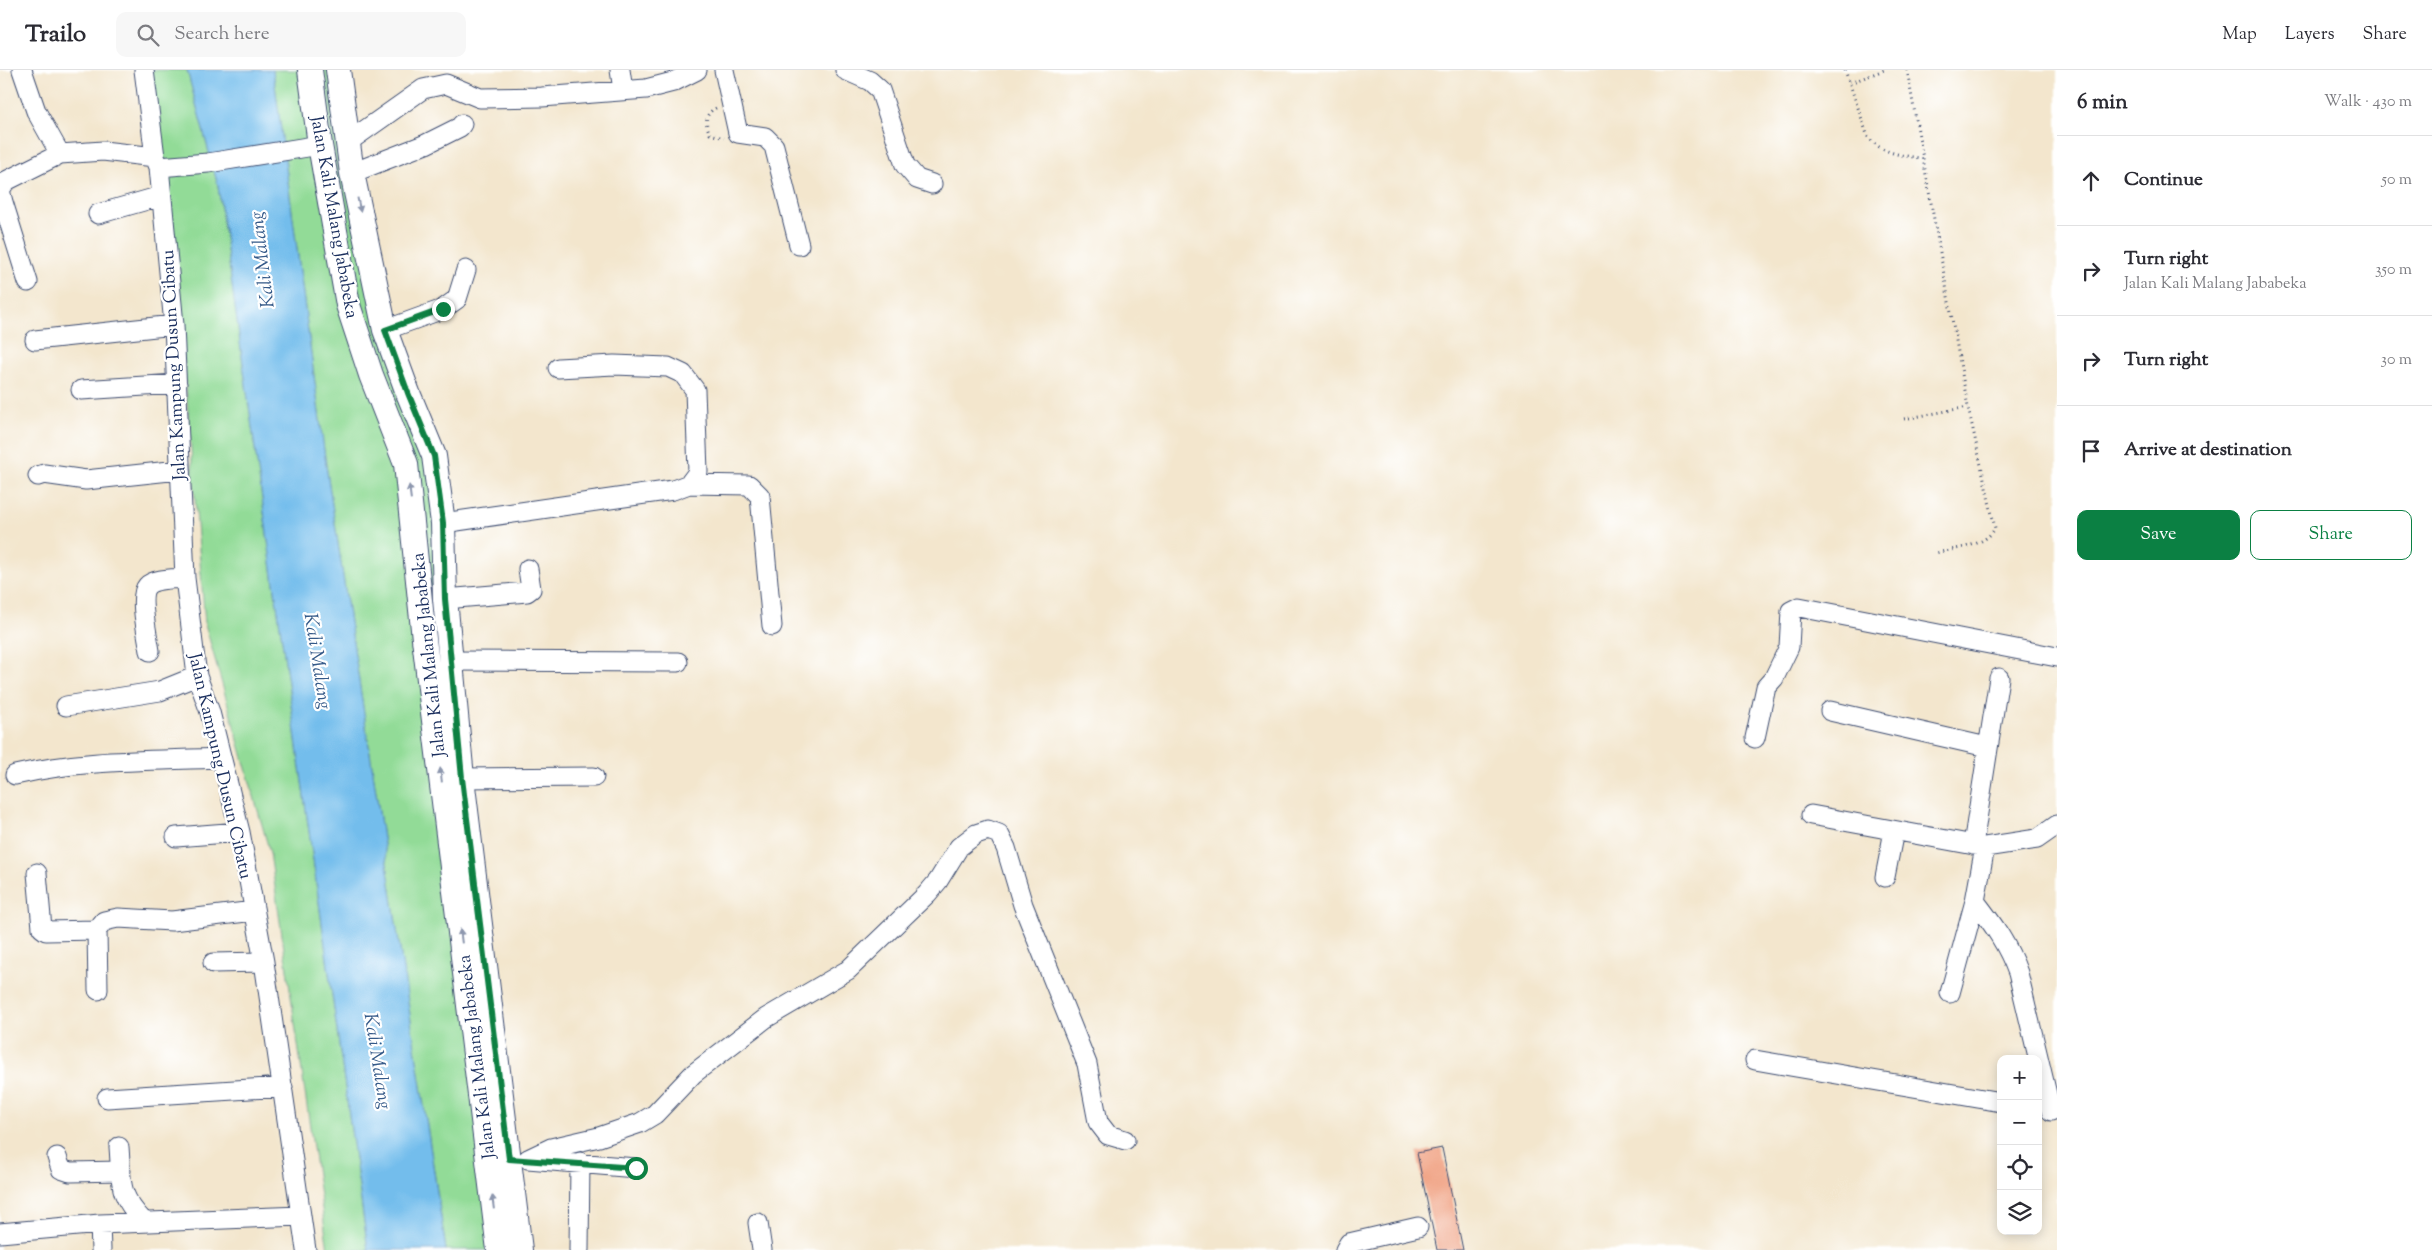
<!DOCTYPE html>
<html lang="en">
<head>
<meta charset="utf-8">
<style>
	body { margin:0; font-family:"Sorts Mill Goudy",serif; background:#f7f7f7; color:#2b2b33 }
	.controls { position:absolute; right:15px; bottom:15px; display:grid; overflow:hidden; border-radius:10px; box-shadow:0 2px 12px #0003 }
	.controls button { width:45px; height:45px; display:grid; place-items:center; padding:0; border:0; border-bottom:1px solid #e1e1e2; background:#fff; color:#2b2b33; font:25px sans-serif }
	.stop { position:absolute; width:15px; height:15px; margin:-11px; border:4px solid #0b8043; border-radius:50%; background:#fff }
	.stop.end { background:#0b8043; border-color:#fff; box-shadow:0 1px 5px #0008 }
	.list { margin:0; padding:0; list-style:none }
	h2 { display:flex; justify-content:space-between; align-items:center; height:65px; margin:0; padding:0 20px; font-size:21px }
	h2 small { font-size:16px; font-weight:400; color:#7c7c81 }
	.list li { display:grid; grid-template-columns:32px 1fr auto; gap:15px; align-items:center; box-sizing:border-box; height:90px; padding:0 20px; border-top:1px solid #e1e1e2 }
	.list b { display:block; font-size:19px; white-space:nowrap }
	.list p { margin:0; font-size:16px; white-space:nowrap; color:#7c7c81 }
	.list em { font-size:16px; font-style:normal; color:#7c7c81 }
	.actions { display:flex; gap:10px; padding:15px 20px }
	.actions a { flex:1; padding:11px 0; border:1px solid #0b8043; border-radius:10px; text-align:center; font-size:18px; color:#0b8043 }
	.actions .main { background:#0b8043; color:#fff }
	.icon { flex:none; width:28px; height:28px; fill:none; stroke:currentColor; stroke-width:2; stroke-linecap:round; stroke-linejoin:round }
	.map { position:relative; flex:none; width:2057px; height:1180px; overflow:hidden }
	header { display:flex; align-items:center; gap:30px; box-sizing:border-box; height:70px; padding:0 25px; background:#fff; border-bottom:1px solid #e1e1e2 }
	header strong { font-size:24px }
	nav { display:flex; gap:28px; margin-inline-start:auto; font-size:18px }
	.search { width:350px; height:45px; background:#f7f7f7; display:flex; align-items:center; gap:12px; box-sizing:border-box; padding:0 18px; border-radius:10px; color:#7c7c81; font-size:19px }
	main { display:flex }
	aside { flex:1; background:#fff }
	.map>svg:first-child { display:block }
	.green { fill:#92db97; stroke:#56857a }
	.water { fill:#73bdec; stroke:#4776a5 }
	.building { fill:#f0a182 }
	.lines { fill:none; stroke-linecap:round; stroke-linejoin:round }
	.minor-casing { stroke:#3b4a6f; stroke-width:21 }
	.major-casing { stroke:#3b4a6f; stroke-width:26 }
	.path { stroke:#3b4a6f; stroke-width:3; stroke-dasharray:1 4; stroke-linecap:butt }
	.minor { stroke:#fff; stroke-width:19 }
	.major { stroke:#fff; stroke-width:24 }
	.oneway { fill:#8d97ae }
	.route { stroke:#0b8043; stroke-width:6 }
	.labels { text-anchor:middle; stroke-width:4.5; stroke-linejoin:round; paint-order:stroke }
	.street-label { font-size:18px; fill:#1b2f5e; stroke:#fff }
	.water-label { font-size:19px; font-style:italic; fill:#355a89; stroke:#fff }
</style>
</head>
<body>
<header>
<strong>Trailo</strong>
<div class="search"><svg class="icon" aria-label="search" viewBox="0 0 24 24"><circle cx="10" cy="10" r="6"/><path d="M15 15l6 6"/></svg>Search here</div>
<nav><a>Map</a><a>Layers</a><a>Share</a></nav>
</header>
<main>
<div class="map">
<svg width="2057" height="1180" viewBox="0 0 2057 1180">
	<rect width="100%" height="100%" fill="#fff"/>
	<filter id="ink" filterUnits="userSpaceOnUse"><feTurbulence type="fractalNoise" baseFrequency=".02" numOctaves="2"/><feDisplacementMap in="SourceGraphic" scale="10" xChannelSelector="R" yChannelSelector="G"/><feConvolveMatrix kernelMatrix="1 2 1 2 8 2 1 2 1" color-interpolation-filters="sRGB"/></filter>
	<filter id="wash" filterUnits="userSpaceOnUse"><feTurbulence type="fractalNoise" baseFrequency=".0096" numOctaves="4" result="noise"/><feDisplacementMap in="SourceGraphic" scale="20" xChannelSelector="R" yChannelSelector="G"/><feGaussianBlur stdDeviation="1.12" result="paint"/><feColorMatrix in="noise" values="0 0 0 0 0 0 0 0 0 0 0 0 0 0 0 0 0 1.4 0 .05"/><feComposite in="paint" operator="in"/></filter>
	<g filter="url(#wash)">
		<rect width="100%" height="100%" fill="#f3e6cd"/>
		<!-- green -->
		<path class="green" d="M147,0H187L218,116L368,1180H328L270,783L205,554L174,166Z
			M273,0H338L352,103L434,386L520,1180H446L326,395Z"/>
		<!-- water -->
		<path class="water" d="M187,0H273L326,395L446,1180H368L218,116Z"/>
		<g id="blocks">
			<!-- building -->
			<path class="building" d="M1442,1078L1463,1180H1437L1417,1083Z"/>
		</g>
	</g>
	<g filter="url(#ink)">
		<use href="#blocks" fill-opacity="0" stroke="#3b4a6f" stroke-width="1"/>
		<g class="lines">
			<defs>
				<path id="minor" d="M22,0L36,41L60,84
					M144,0L155,87L159,97L174,255L185,508L197,606L210,642L240,762L264,892L306,1180
					M620,0L623,20
					M724,0L738,63L765,67L774,76L799,175
					M845,0L870,11L880,20L905,95L917,109L932,114
					M348,72L423,19L446,14L480,28L542,27L646,19L673,12L697,0
					M159,97L208,93L320,75
					M352,103L426,74L460,57L462,54
					M98,144L161,126
					M28,212L3,132L0,120L6,111L60,84L103,81L155,87
					M385,260L443,239L457,229L466,200
					M35,270L174,255
					M81,320L177,314
					M38,406L44,404L86,410L179,400
					M689,414L749,415L760,426L772,556
					M443,453L673,420L689,414L698,402L695,320L683,304L668,297L614,295L558,298
					M445,529L527,522L531,519L528,499
					M150,581C148,567 138,526 147,516C154,508 175,509 185,508
					M450,591L678,592
					M66,636L160,621L197,606
					M1830,641L1987,677
					M1755,668L1766,617L1774,608L1789,577L1791,541L1799,537L2057,587
					M15,705C83,689 152,691 221,688
					M462,708L594,707
					M1811,745L1985,777L2037,769L2057,755
					M176,767L240,762
					M1973,775L1999,608
					M37,803L42,858L46,861L97,860L104,851L118,848L172,851L254,841
					M1885,807L1894,761
					M1975,831C1993,854 2008,875 2018,903L2051,1041
					M97,860L98,920
					M213,893L264,892
					M1950,923L1975,831L1985,777
					M1755,990L2001,1032
					M107,1028L283,1017
					M119,1077C122,1114 117,1123 144,1152
					M57,1087L61,1099L70,1102L121,1101
					M528,1089L551,1078L599,1067L640,1053L655,1044L693,1004L766,948L848,900L927,824L938,811L959,777L976,764L988,760L999,764L1006,778L1023,835L1087,994L1098,1052L1108,1065L1125,1070
					M528,1089L636,1098
					M758,1153L762,1180
					M100,1154L101,1180
					M0,1163L100,1154L301,1146
					M579,1180L580,1092
					M1345,1180L1349,1173L1418,1157"/>
				<path id="major" d="M310,0L320,75L348,235L371,305L406,394L424,569L499,1180
					M338,0L352,103L385,260L408,323L434,386L443,453L445,529L462,708L520,1180"/>
			</defs>
			<!-- minor casing -->
			<use href="#minor" class="minor-casing"/>
			<!-- major casing -->
			<use href="#major" class="major-casing"/>
			<!-- path -->
			<path class="path" d="M1845,0L1868,67C1883,85 1903,85 1925,89
				M1907,0L1968,337L1995,458C1985,477 1956,478 1936,483
				M1850,13L1884,0
				M716,38C704,44 705,53 710,64L724,68
				M1904,349L1968,337"/>
			<!-- minor -->
			<use href="#minor" class="minor"/>
			<!-- major -->
			<use href="#major" class="major"/>
		</g>
		<!-- one-way arrows -->
		<defs><path id="oneway-solid" d="M-6-.8H1V-3.2L6.5 0L1 3.2V.8H-6Z" transform="scale(1.25)"/></defs>
		<g class="oneway">
			<use href="#oneway-solid" transform="translate(359 135) rotate(78)"/>
			<use href="#oneway-solid" transform="translate(410 422) rotate(-97)"/>
			<use href="#oneway-solid" transform="translate(441 705) rotate(-97)"/>
			<use href="#oneway-solid" transform="translate(461 866) rotate(-97)"/>
			<use href="#oneway-solid" transform="translate(493 1132) rotate(-97)"/>
		</g>
	</g>
	<g class="lines" filter="url(#ink)">
		<!-- route -->
		<path class="route" d="M443,239L385,260L408,323L434,386L443,453L445,529L462,708L509,1089L636,1098"/>
	</g>
	<g class="labels">
		<!-- street labels -->
		<g class="street-label">
			<text transform="translate(335 147) rotate(80)" y="6">Jalan Kali Malang Jababeka</text>
			<text transform="translate(173 295) rotate(-93)" y="6">Jalan Kampung Dusun Cibatu</text>
			<text transform="translate(428 585) rotate(-96)" y="6">Jalan Kali Malang Jababeka</text>
			<text transform="translate(221 696) rotate(77)" y="6">Jalan Kampung Dusun Cibatu</text>
			<text transform="translate(476 987) rotate(-97)" y="6">Jalan Kali Malang Jababeka</text>
		</g>
		<!-- water labels -->
		<g class="water-label">
			<text transform="translate(261 190) rotate(-97)" y="7">Kali Malang</text>
			<text transform="translate(319 591) rotate(81)" y="7">Kali Malang</text>
			<text transform="translate(379 991) rotate(81)" y="7">Kali Malang</text>
		</g>
	</g>
</svg>
<div class="controls">
<button>+</button>
<button>−</button>
<button><svg class="icon" aria-label="locate" viewBox="0 0 24 24"><circle cx="12" cy="12" r="6"/><path d="M12 2v4M12 18v4M2 12h4M18 12h4"/></svg></button>
<button><svg class="icon" aria-label="layers" viewBox="0 0 24 24"><path d="M12 4l9 5-9 5-9-5zM3 14l9 5 9-5"/></svg></button>
</div>
<div class="stop" style="left:636px;top:1098px"></div>
<div class="stop end" style="left:443px;top:239px"></div>
</div>
<aside>
<h2>6 min<small>Walk · 430 m</small></h2>
<ul class="list">
<li><svg class="icon" aria-label="ahead" viewBox="0 0 24 24"><path d="M12 20V5M6 11l6-6 6 6"/></svg><div><b>Continue</b></div><em>50 m</em></li>
<li><svg class="icon" aria-label="right" viewBox="0 0 24 24"><path d="M7 20v-9h11M14 6l5 5-5 5"/></svg><div><b>Turn right</b><p>Jalan Kali Malang Jababeka</p></div><em>350 m</em></li>
<li><svg class="icon" aria-label="right" viewBox="0 0 24 24"><path d="M7 20v-9h11M14 6l5 5-5 5"/></svg><div><b>Turn right</b></div><em>30 m</em></li>
<li><svg class="icon" aria-label="arrive" viewBox="0 0 24 24"><path d="M6 21V4h12l-3 4 3 4H6"/></svg><div><b>Arrive at destination</b></div></li>
</ul>
<div class="actions"><a class="main">Save</a><a>Share</a></div>
</aside>
</main>
</body>
</html>
